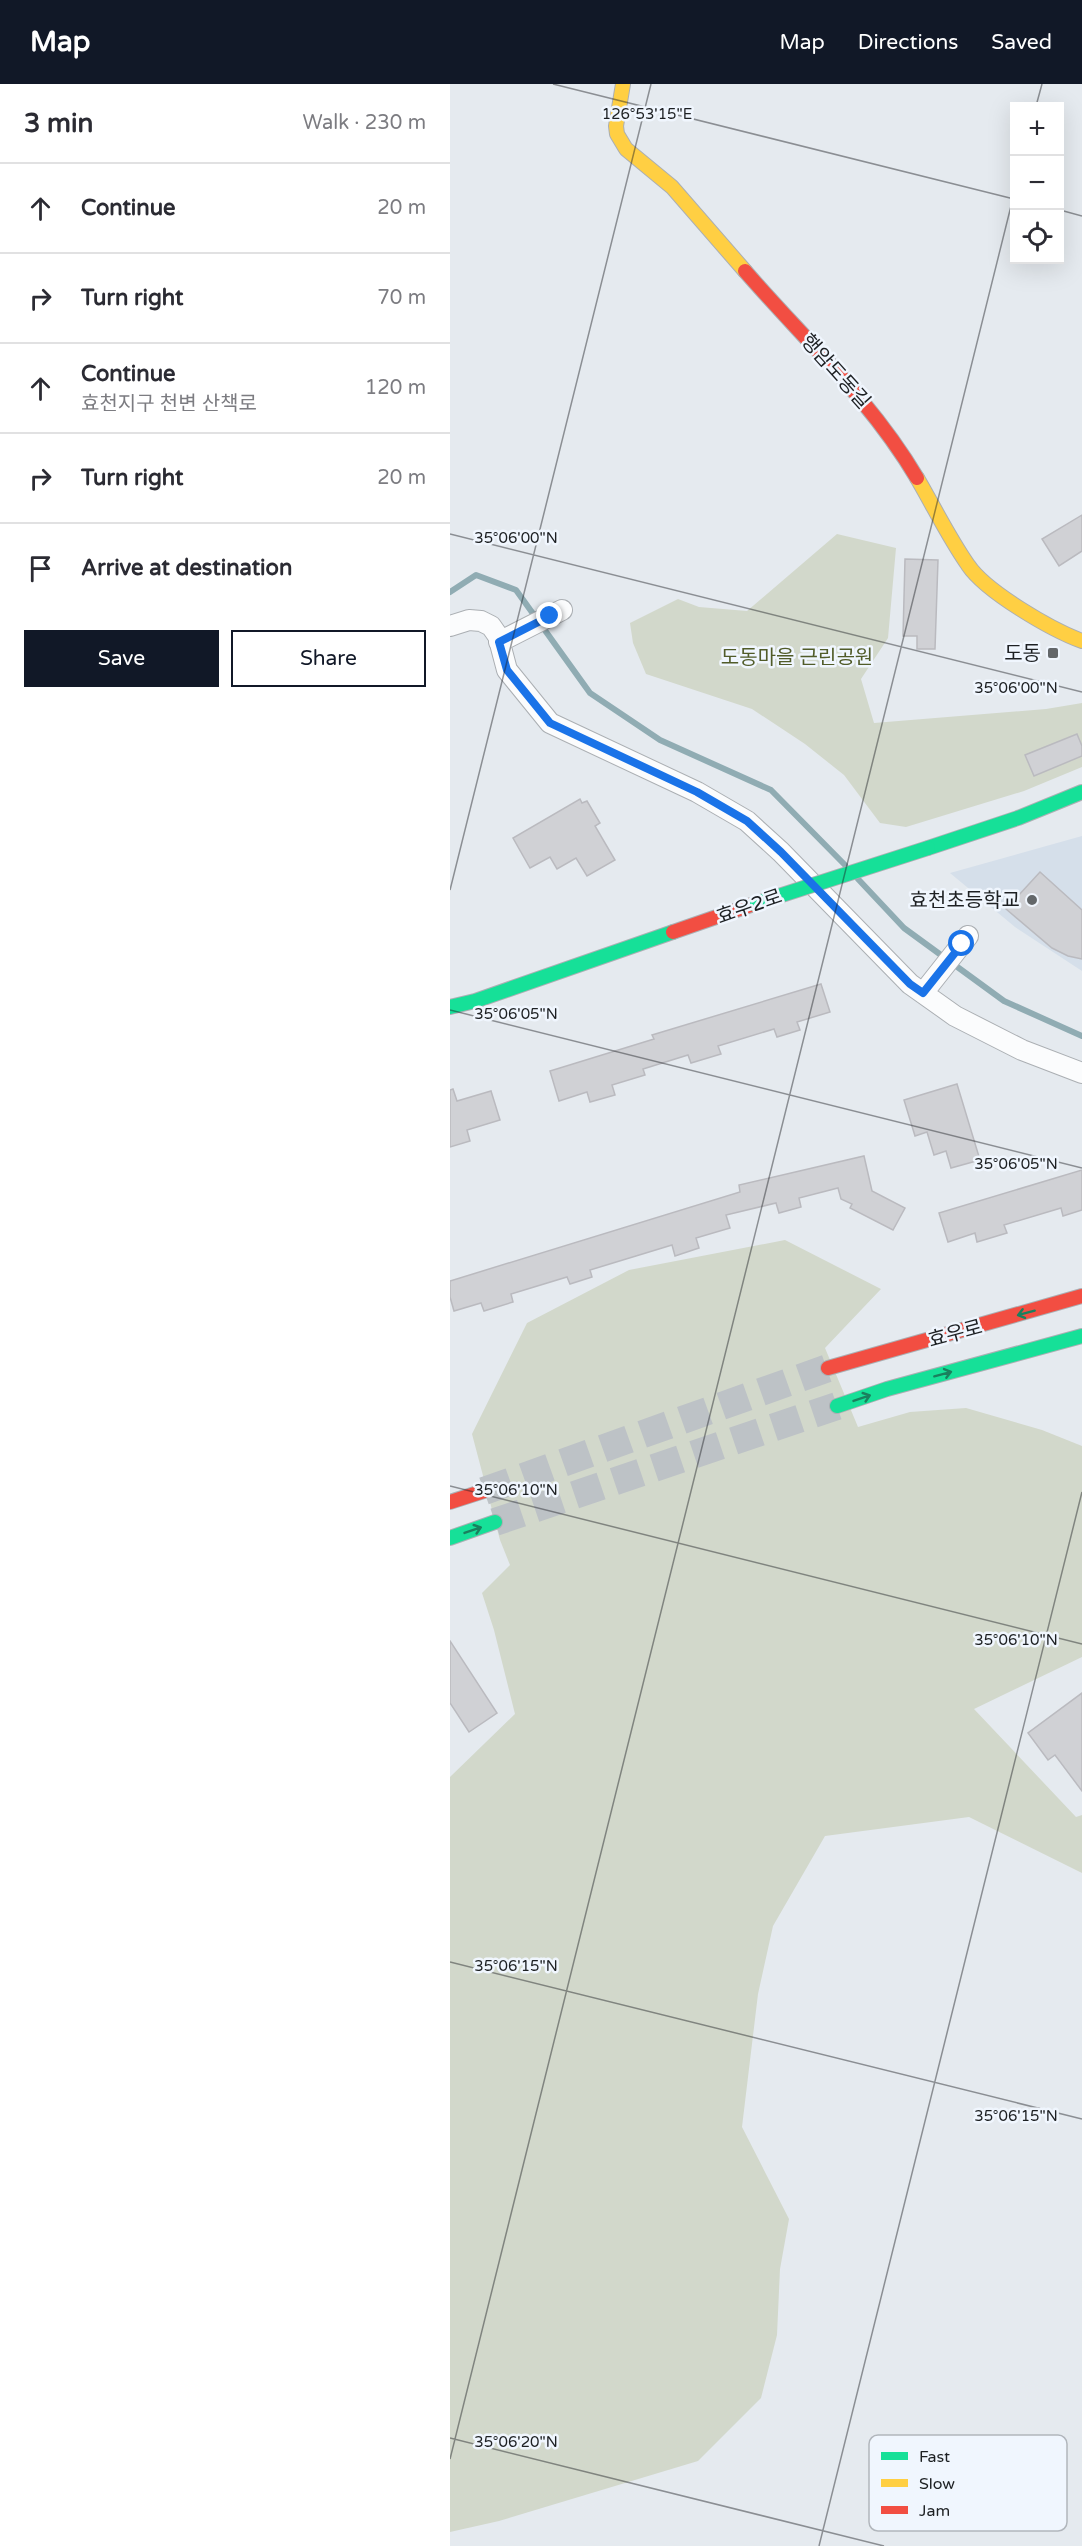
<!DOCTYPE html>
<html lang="en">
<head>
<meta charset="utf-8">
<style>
	body { margin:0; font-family:"Varela Round","Noto Sans KR",sans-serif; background:#f2f2f3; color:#2b2b33 }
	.controls { position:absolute; right:18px; top:18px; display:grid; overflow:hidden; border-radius:0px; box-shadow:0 6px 24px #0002 }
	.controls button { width:54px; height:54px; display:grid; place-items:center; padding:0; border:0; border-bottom:2px solid #e1e1e2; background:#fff; color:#2b2b33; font:30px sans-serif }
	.stop { position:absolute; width:18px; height:18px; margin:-14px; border:4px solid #1a73e8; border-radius:50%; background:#fff }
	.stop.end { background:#1a73e8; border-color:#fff; box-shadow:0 2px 6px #0008 }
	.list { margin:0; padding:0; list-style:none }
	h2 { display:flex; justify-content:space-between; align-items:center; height:78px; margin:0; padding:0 24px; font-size:26px }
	h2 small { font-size:20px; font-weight:400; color:#7c7c81 }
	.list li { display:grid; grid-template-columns:39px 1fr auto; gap:18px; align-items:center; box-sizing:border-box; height:90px; padding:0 24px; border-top:2px solid #e1e1e2 }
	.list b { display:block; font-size:22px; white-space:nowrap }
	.list p { margin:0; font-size:20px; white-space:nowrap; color:#7c7c81 }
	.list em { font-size:20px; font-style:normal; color:#7c7c81 }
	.actions { display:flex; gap:12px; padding:18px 24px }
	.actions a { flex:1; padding:14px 0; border:2px solid #111827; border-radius:0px; text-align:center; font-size:21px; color:#111827 }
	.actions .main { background:#111827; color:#fff }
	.icon { flex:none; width:33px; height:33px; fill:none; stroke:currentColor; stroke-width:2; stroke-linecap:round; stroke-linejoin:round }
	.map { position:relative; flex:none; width:632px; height:2462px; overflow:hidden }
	header { display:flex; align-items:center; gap:36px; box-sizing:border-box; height:84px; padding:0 30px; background:#111827; color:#fff }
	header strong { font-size:28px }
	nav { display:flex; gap:33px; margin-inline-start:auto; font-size:21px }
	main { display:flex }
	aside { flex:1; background:#fff }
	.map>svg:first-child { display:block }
	.built { fill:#d5dfea }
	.green { fill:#d2d8cb }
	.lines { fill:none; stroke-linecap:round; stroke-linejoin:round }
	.stream { stroke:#90acb3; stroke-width:6 }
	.building { fill:#d0d1d5; stroke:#bababf; stroke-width:1.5 }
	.secondary-tunnel { stroke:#bdc2c6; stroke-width:28; stroke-dasharray:28 14; stroke-linecap:butt }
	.street-casing { stroke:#abafb3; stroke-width:22 }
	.fast-casing { stroke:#abafb3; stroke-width:16 }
	.slow-casing { stroke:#abafb3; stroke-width:16 }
	.jam-casing { stroke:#abafb3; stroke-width:16 }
	.street { stroke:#fbfcfd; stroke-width:20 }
	.fast { stroke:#16e098; stroke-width:14 }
	.slow { stroke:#ffcf43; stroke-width:14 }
	.jam { stroke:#f24e42; stroke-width:14 }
	.fast-bridge-casing { stroke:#abafb3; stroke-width:16; stroke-linecap:butt }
	.fast-bridge { stroke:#16e098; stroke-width:14 }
	.oneway { stroke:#1a805e }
	.route { stroke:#1a73e8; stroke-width:8 }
	.ticks { fill:none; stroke:#1d2023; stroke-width:1.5; stroke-opacity:0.45 }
	.poi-dot { fill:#63676a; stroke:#f0f6fe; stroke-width:2 }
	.labels { text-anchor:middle; stroke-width:5; stroke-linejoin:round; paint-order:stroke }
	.street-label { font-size:20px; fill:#1d2023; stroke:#f0f6fe }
	.poi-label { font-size:20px; fill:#1d2023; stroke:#f0f6fe; text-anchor:end }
	.park-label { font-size:20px; fill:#515c29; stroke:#f0f6fe }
	.key { fill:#f0f6fe; stroke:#b1b6bc; stroke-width:1.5 }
	.key-label { font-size:16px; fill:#1d2023 }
	.ticks-label { font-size:15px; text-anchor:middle; fill:#1d2023; stroke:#f0f6fe; stroke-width:5; stroke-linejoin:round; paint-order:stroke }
</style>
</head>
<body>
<header>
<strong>Map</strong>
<nav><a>Map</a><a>Directions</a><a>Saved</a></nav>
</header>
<main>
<aside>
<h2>3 min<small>Walk · 230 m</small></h2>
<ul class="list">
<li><svg class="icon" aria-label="ahead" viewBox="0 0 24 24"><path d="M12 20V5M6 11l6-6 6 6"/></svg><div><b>Continue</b></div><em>20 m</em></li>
<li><svg class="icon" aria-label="right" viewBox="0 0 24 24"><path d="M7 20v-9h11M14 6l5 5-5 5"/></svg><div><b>Turn right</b></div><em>70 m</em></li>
<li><svg class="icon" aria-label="ahead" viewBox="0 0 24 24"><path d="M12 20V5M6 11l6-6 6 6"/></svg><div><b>Continue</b><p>효천지구 천변 산책로</p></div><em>120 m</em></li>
<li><svg class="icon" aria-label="right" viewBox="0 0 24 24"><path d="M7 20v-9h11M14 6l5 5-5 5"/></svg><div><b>Turn right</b></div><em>20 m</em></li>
<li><svg class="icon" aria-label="arrive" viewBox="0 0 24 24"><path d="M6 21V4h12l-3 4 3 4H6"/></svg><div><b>Arrive at destination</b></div></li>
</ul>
<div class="actions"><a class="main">Save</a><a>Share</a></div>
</aside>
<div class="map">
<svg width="632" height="2462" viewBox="0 0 632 2462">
	<rect width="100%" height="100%" fill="#e5eaef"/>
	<!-- built -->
	<path class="built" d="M632,752V887L565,843L500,789Z"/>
	<!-- green -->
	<path class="green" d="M387,450L446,464L438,554L411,595L424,639L596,625L632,619V683L574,707L456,743L430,739L394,691L355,660L302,625L196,590L183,559L180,539L228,515L249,523L297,527Z
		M335,1156L431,1205L375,1264L408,1343L460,1328L516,1324L592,1346L632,1362V1573L524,1625L626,1733L632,1731V1789L519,1733L375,1752L323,1842L308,1910L292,2043L339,2135L330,2185L327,2251L311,2314L248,2377L49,2437L0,2448V1693L65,1630L44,1546L32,1509L60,1481L50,1456L22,1350L77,1239L179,1186Z"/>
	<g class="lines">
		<!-- stream -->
		<path class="stream" d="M0,508L26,491L66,506L140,609L210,656L321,706L395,781
			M408,795L454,844L554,917L632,952"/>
	</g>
	<!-- building -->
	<path class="building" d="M632,431V467L609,482L592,455Z
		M455,475L488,476L485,565H467V552H453Z
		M627,650L632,662V672L584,692L575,671Z
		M130,715L132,719L137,717L150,739L145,742L165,776L137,792L126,774L107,785L100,773L80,784L63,754Z
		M590,788L632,826V875L618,872L602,864L556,825Z
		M371,900L380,928L347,938L350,946L327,953L324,945L268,962L271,970L241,979L238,971L193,985L195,991L162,1001L165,1011L140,1018L137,1008L109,1017L100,987L204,955L202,951Z
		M507,1000L530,1076L501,1084L496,1067L484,1071L477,1048L465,1052L454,1016Z
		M3,1005L7,1017L41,1007L50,1036L17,1046L20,1057L0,1063V1006Z
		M414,1072L422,1107L455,1124L443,1146L400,1124L402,1120L391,1115L388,1104L349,1114L351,1123L329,1129L326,1119L276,1131L280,1144L246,1154L249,1164L225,1172L222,1161L140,1186L142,1193L120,1200L117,1193L61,1210L63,1218L34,1227L31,1219L4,1227L0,1213V1197L290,1108L289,1101Z
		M632,1086V1126L613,1132L611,1124L554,1141L557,1149L527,1158L525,1149L498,1158L489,1129Z
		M0,1557L47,1629L19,1648L0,1619Z
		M632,1609V1707L605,1671L598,1676L578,1649Z"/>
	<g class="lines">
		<!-- secondary-tunnel -->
		<path class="secondary-tunnel" d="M34,1407L378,1284
			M45,1438L387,1322"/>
		<defs>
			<path id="street" d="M0,542L19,536L31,537L41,542L48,552L57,586L100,639L247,708L297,737L331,768L460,900L505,932L572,966L632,989
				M49,558L112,526
				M473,909L518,852"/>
			<path id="fast" d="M478,764L568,734L632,708
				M0,923L25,917L223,848
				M387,1322L437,1305L632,1252
				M0,1454L45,1438"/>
			<path id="slow" d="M173,0L166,42L167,50L176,65L222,103L295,187
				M467,394C484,423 499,454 518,481C536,508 602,546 632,557"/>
			<path id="jam" d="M295,187C354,255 421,316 467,394
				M223,848L304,820
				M378,1284L632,1212
				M0,1418L34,1407"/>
		</defs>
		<!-- street casing -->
		<use href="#street" class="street-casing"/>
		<!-- fast casing -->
		<use href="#fast" class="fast-casing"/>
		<!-- slow casing -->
		<use href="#slow" class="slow-casing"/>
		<!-- jam casing -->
		<use href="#jam" class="jam-casing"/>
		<!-- street -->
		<use href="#street" class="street"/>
		<!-- fast -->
		<use href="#fast" class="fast"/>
		<!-- slow -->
		<use href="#slow" class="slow"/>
		<!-- jam -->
		<use href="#jam" class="jam"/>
		<defs>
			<path id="fast-bridge" d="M304,820L478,764"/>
		</defs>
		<!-- fast-bridge casing -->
		<use href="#fast-bridge" class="fast-bridge-casing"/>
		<!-- fast-bridge -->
		<use href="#fast-bridge" class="fast-bridge"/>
	</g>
	<!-- one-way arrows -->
	<defs><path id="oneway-shaft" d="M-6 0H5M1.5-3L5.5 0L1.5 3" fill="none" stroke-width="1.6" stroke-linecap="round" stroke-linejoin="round" transform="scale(1.5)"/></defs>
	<g class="oneway">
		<use href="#oneway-shaft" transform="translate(576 1229) rotate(165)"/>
		<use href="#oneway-shaft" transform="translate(493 1290) rotate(-15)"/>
		<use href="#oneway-shaft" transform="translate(412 1314) rotate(-19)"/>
		<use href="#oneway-shaft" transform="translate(23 1446) rotate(-19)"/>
	</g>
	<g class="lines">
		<!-- route -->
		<path class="route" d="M100,532L49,558L57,586L100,639L247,708L297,737L331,768L460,900L473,909L512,860"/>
	</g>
	<!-- ticks -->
	<path class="ticks" d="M103,0L564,115M586,22L592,0M610,126L632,132M0,450L632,608M0,806L201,0M0,926L632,1084M0,1402L632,1560M0,1878L632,2035M0,2354L434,2462M0,2375L564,110M369,2462L632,1408"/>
	<!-- markers -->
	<g class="poi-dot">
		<rect x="597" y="563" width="12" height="12" rx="3"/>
		<circle cx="582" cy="816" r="6"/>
	</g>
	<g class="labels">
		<!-- street labels -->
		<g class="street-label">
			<text transform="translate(386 287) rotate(48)" y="7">행암도동길</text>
			<text transform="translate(299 822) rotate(-19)" y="7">효우2로</text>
			<text transform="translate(505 1249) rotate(-15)" y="7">효우로</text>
		</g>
		<!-- poi labels -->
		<g class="poi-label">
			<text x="591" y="576">도동</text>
			<text x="570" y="823">효천초등학교</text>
		</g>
		<!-- park labels -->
		<g class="park-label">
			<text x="347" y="580">도동마을 근린공원</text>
		</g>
	</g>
	<!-- legend -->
	<rect x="419" y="2351" width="198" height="96" rx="9" class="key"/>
	<rect x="431" y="2368" width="27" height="8" fill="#16e098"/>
	<rect x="431" y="2395" width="27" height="8" fill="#ffcf43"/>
	<rect x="431" y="2422" width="27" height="8" fill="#f24e42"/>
	<g class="key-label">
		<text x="469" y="2378">Fast</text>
		<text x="469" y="2405">Slow</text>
		<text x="469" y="2432">Jam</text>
	</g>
	<g class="ticks-label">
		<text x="197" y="35">126°53'15"E</text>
		<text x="66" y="459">35°06'00"N</text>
		<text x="566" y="609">35°06'00"N</text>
		<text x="66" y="935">35°06'05"N</text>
		<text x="566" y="1085">35°06'05"N</text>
		<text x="66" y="1411">35°06'10"N</text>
		<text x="566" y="1561">35°06'10"N</text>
		<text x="66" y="1887">35°06'15"N</text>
		<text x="566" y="2037">35°06'15"N</text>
		<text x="66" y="2363">35°06'20"N</text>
	</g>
</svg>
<div class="controls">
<button>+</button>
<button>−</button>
<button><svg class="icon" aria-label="locate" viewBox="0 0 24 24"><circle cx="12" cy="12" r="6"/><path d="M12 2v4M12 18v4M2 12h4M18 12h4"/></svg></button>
</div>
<div class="stop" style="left:512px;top:860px"></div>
<div class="stop end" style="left:100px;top:532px"></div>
</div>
</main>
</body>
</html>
